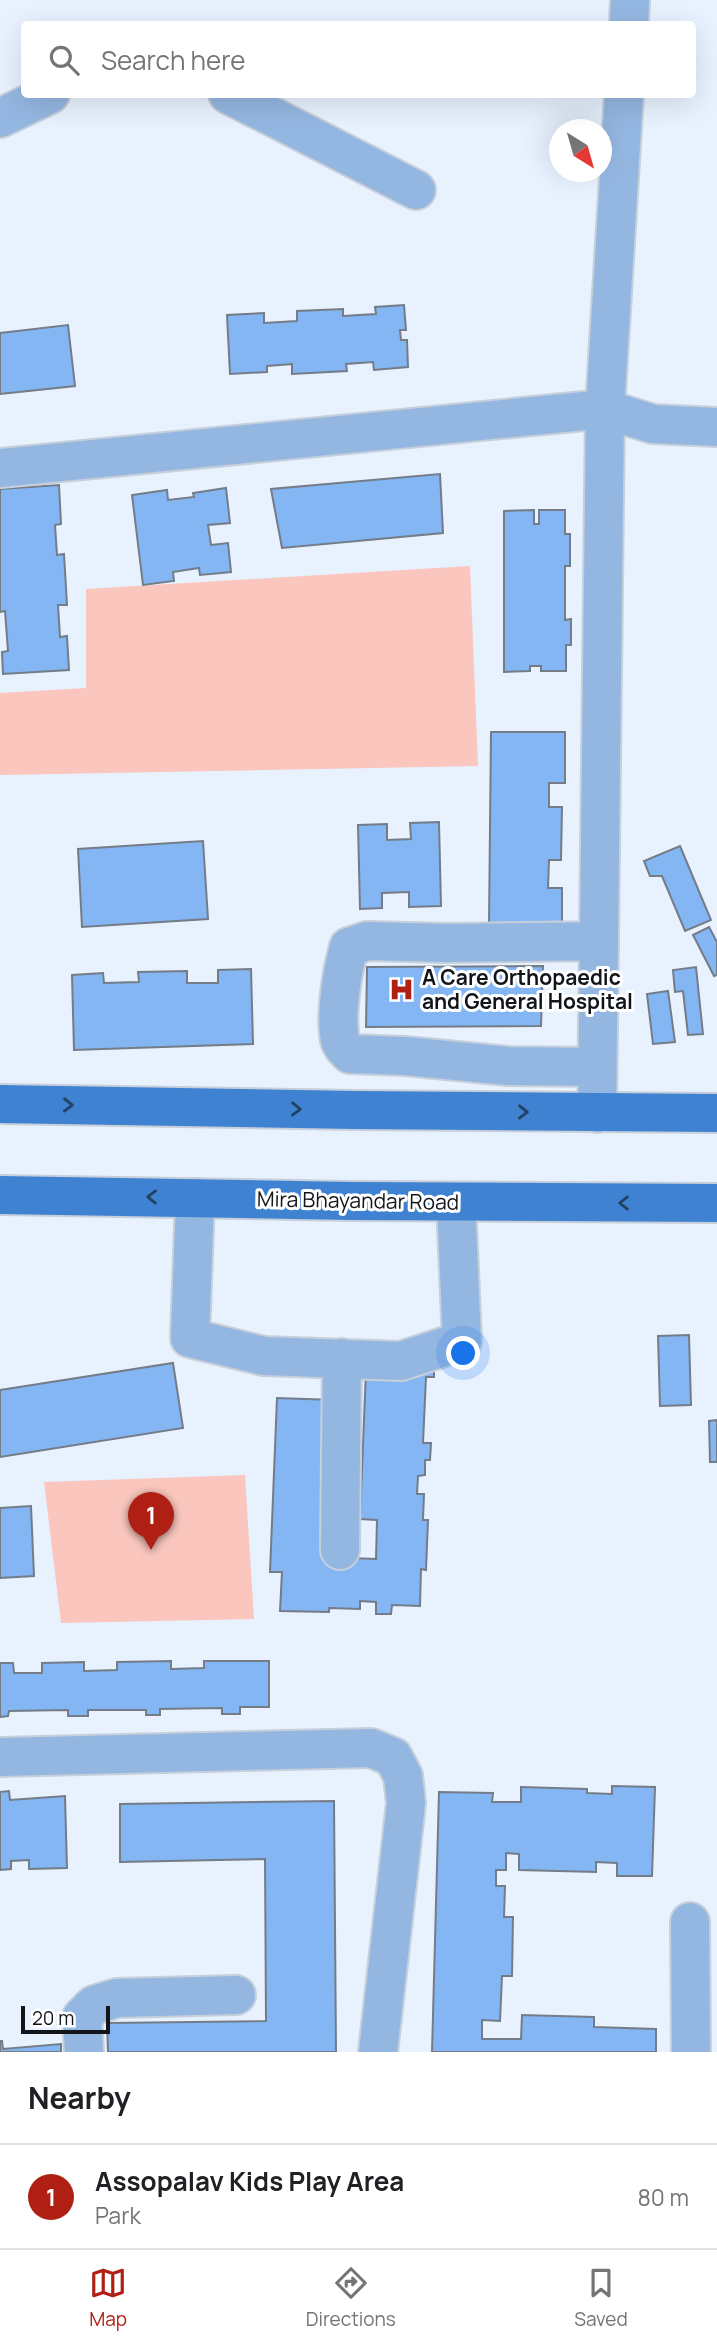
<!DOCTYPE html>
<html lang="en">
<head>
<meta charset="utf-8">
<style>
	body { margin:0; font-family:Manrope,sans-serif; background:#f6f6f6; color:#202124 }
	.compass { position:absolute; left:549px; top:119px; width:63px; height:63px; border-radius:50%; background:#fff; box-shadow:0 7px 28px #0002; rotate:143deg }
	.scale { position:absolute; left:21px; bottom:18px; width:89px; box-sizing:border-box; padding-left:7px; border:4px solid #111519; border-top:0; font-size:19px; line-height:24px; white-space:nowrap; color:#111519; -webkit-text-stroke:5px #fff; paint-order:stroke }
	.you { position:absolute; left:464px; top:1354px; width:24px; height:24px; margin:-18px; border:5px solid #fff; border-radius:50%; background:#1a73e8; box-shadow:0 0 0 10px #1a73e833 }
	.badge { display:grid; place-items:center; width:46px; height:46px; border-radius:50%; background:#af1f13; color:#fff; font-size:23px; font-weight:700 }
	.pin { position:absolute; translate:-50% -58px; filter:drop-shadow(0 2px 4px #0008) }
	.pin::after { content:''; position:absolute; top:37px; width:24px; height:21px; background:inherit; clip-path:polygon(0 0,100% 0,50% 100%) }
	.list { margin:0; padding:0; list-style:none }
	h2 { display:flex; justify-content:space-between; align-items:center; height:91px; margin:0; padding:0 28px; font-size:30px }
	h2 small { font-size:23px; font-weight:400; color:#757577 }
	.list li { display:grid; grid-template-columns:46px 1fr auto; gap:21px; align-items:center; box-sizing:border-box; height:105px; padding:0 28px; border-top:2px solid #e0e0e0 }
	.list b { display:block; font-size:26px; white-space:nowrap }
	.list p { margin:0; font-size:23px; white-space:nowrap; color:#757577 }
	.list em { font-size:23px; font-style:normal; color:#757577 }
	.icon { flex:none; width:38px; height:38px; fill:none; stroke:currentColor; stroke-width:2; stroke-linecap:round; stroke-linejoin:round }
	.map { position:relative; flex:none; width:717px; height:2052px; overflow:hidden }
	.search { position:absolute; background:#fff; box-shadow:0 7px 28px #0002; left:21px; right:21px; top:21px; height:77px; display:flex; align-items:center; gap:18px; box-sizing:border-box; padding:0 24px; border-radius:7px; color:#757577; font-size:26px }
	.sheet { height:196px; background:#fff }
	nav { display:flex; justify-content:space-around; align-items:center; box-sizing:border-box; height:98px; border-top:2px solid #e0e0e0; background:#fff; font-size:19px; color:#757577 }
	nav a { display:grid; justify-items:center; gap:4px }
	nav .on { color:#af1f13 }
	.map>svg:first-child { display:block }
	.green { fill:#fac6bd }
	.building { fill:#83b6f3; stroke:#737c87; stroke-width:2 }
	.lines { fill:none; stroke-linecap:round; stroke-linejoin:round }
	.minor-casing { stroke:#c6cfda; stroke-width:42 }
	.major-casing { stroke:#c6cfda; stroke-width:42 }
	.minor { stroke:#94b7e2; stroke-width:38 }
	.major { stroke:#3e82d1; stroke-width:38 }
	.oneway { stroke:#234163 }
	.labels { text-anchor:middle; stroke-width:6; stroke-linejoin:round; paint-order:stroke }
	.poi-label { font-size:21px; font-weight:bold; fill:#111519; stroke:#fff; text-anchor:start }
	.street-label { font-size:21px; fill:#111519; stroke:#fff }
</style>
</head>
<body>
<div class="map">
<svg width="717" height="2052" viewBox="0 0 717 2052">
	<rect width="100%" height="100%" fill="#e8f2ff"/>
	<!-- green -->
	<path class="green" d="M470,566L478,766L0,775V693L86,688V589Z
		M245,1475L254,1619L61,1623L44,1482Z"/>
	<!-- building -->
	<path class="building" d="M404,305L406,330H400L401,340H407L408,367L374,370L373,362L346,364L347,371L292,374V364L267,366V372L230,374L227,315L264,313V323L297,321V311L343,309V316L376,314L375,307Z
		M68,325L75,386L0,394V333Z
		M440,474L443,533L282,548L271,489Z
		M59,485L61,524L55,525L57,555L64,554L67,605H58L60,637L67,636L69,670L3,674L2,652L8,651L5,611L0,612V489Z
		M226,488L230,523L208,525L211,545L228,543L231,572L200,575L199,568L173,572L174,581L143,585L132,495L167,490L168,500L194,497L193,493Z
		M534,510V524H539V510H565V534H570V566H565V620L571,619V645H566V671H541V666H530V671L504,672V511Z
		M491,732H565V783H549V807H562L561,860H549L548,888H562V924H489Z
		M439,822L441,906L409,907V892L382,893V908L360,909L358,825L387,824V840L411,839L410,823Z
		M203,841L208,919L82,927L78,849Z
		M680,846L711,920L685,931L662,876H650L644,861Z
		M709,927L717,942V975L714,976L693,935Z
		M543,966L541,1026L366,1027L367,967Z
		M696,967L703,1034L688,1035L683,991L675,992L673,970Z
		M251,969L253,1044L74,1050L72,975L103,973L104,983L139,982L138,972L187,971V983H218V970Z
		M668,991L675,1042L653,1044L647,994Z
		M689,1335L691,1405L660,1406L658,1336Z
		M173,1363L183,1428L0,1457V1390Z
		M434,1366V1377H426L423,1443H431L430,1460H425V1475L418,1476L417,1494H424L423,1520H428L426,1570L421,1569L420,1606L392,1605L391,1614H376V1602L360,1601V1609L329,1608V1612L280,1611L282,1572H270L277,1398L335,1400L324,1557L376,1559L377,1520L360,1519L366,1370Z
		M717,1420V1462H710L709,1421Z
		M31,1506L34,1576L0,1578V1508Z
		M171,1661V1669L204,1668V1661H269V1707H240V1714H222V1708L160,1709V1715H146V1710H88V1716H68V1710L9,1711L8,1716L0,1717V1663H13L14,1673H42V1663L84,1662V1671L117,1670V1662Z
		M612,1786L655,1787L652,1876H617V1863L596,1862V1872L519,1870V1854L506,1853V1870H496V1886H505L504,1917H513L512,1976H502L500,2021L482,2020V2039H521L522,2015L594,2017V2027L656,2029V2052H432L439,1792L493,1793L492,1802H521V1787L587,1789V1793L612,1794Z
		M9,1791L10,1800L65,1796L67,1868L29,1869V1860L11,1861V1869L0,1870V1792Z
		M334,1801L336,2052H108L107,2023L266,2021L265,1859L120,1862V1804Z
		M0,2041H2L3,2049L61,2044V2052H0Z"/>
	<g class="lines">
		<defs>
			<path id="minor" d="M629,24L630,0
				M228,94L416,190
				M0,118L50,94
				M0,468L605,409L653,424L717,427
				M597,1067L508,1066L405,1056L350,1054C346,1050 341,1045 340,1040C335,1015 342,972 349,947L367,941L447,943L599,941
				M597,1113L605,409L624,94
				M195,1198L190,1338L264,1356L401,1361L462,1341L456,1202
				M340,1550L342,1358
				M0,1757L371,1748L393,1757L403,1776L406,1803L378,2052
				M690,1922L691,2052
				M84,2052L82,2017L94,2005L117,1998L236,1995"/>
			<path id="major" d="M0,1104L355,1110L717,1113
				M0,1195L352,1201L717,1203"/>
		</defs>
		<!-- minor casing -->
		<use href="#minor" class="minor-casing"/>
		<!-- major casing -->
		<use href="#major" class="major-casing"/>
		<!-- minor -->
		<use href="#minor" class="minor"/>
		<!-- major -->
		<use href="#major" class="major"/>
	</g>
	<!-- one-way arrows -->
	<defs><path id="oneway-chevron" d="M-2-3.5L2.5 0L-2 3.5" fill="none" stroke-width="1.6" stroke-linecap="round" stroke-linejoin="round" transform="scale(1.75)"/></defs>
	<g class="oneway">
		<use href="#oneway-chevron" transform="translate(68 1105) rotate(1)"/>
		<use href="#oneway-chevron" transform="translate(296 1109) rotate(1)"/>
		<use href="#oneway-chevron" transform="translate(523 1112) rotate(1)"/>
		<use href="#oneway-chevron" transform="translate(152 1197) rotate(-179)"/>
		<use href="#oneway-chevron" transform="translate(624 1203) rotate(-180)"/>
	</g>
	<!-- icons -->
	<defs>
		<symbol id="hospital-bare" viewBox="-9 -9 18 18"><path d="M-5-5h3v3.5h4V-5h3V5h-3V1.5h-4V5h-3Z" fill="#af1f13" stroke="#fff" stroke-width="2.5" paint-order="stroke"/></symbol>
	</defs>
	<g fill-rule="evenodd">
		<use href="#hospital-bare" x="384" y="972" width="35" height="35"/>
	</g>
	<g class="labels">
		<!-- poi labels -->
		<g class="poi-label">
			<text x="422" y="985">A Care Orthopaedic<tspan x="422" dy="24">and General Hospital</tspan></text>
		</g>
		<!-- street labels -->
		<g class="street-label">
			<text transform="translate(358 1201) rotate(1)" y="7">Mira Bhayandar Road</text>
		</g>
	</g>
</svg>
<svg class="compass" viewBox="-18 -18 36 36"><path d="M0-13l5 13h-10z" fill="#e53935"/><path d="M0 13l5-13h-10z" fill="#757577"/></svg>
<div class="scale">20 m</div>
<div class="you"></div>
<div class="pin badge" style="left:151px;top:1550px">1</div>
<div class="search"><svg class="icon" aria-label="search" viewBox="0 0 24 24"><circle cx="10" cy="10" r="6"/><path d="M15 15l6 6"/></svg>Search here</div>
</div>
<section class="sheet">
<h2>Nearby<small></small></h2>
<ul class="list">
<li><span class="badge">1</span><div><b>Assopalav Kids Play Area</b><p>Park</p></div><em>80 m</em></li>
</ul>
</section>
<nav>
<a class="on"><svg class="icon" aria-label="map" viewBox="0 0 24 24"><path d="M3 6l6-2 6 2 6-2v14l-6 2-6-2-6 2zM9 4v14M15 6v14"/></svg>Map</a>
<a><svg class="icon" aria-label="directions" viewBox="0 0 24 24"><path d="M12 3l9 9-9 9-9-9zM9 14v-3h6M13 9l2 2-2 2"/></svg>Directions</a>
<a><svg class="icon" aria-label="saved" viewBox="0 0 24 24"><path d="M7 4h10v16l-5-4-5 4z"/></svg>Saved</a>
</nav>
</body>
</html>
